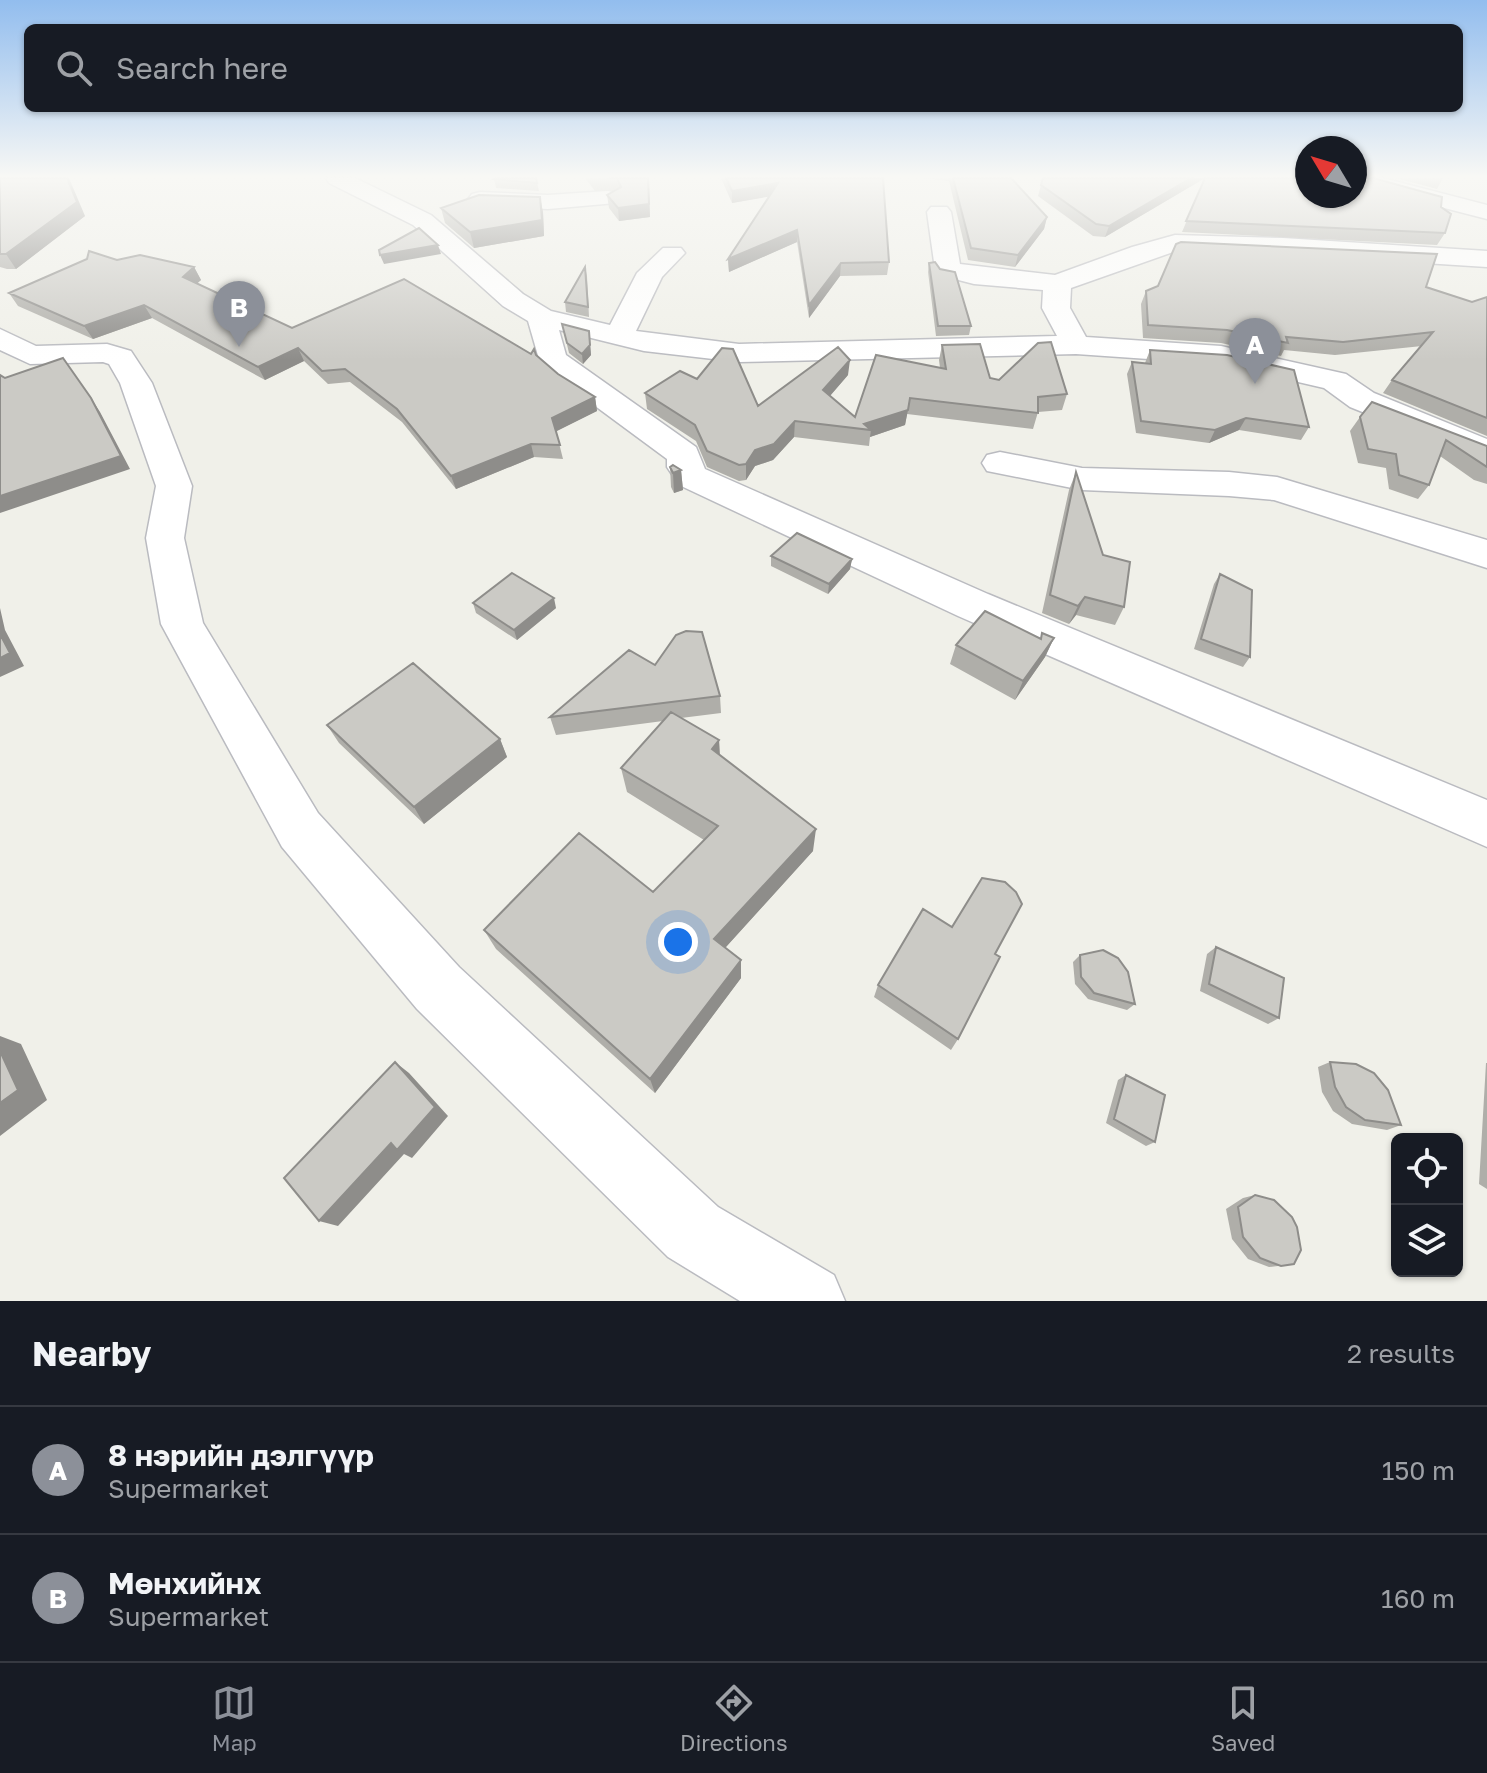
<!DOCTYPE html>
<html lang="en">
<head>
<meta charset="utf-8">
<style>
	body { margin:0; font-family:"Golos Text",sans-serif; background:#242831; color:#f1f3f6 }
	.controls { position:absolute; right:24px; bottom:24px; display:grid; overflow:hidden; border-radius:12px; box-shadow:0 2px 6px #0004 }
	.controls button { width:72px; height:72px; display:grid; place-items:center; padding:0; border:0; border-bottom:2px solid #363941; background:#171b24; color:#f1f3f6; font:40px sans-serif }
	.compass { position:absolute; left:1295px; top:136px; width:72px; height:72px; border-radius:50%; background:#171b24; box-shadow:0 2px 6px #0004; rotate:308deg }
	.you { position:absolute; left:678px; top:942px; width:28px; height:28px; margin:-20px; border:6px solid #fff; border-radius:50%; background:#1a73e8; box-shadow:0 0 0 12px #1a73e833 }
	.badge { display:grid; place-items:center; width:52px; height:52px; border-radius:50%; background:#8c9099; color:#fff; font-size:26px; font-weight:700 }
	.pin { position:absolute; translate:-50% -66px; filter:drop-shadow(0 2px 4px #0008) }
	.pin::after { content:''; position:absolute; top:42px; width:28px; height:24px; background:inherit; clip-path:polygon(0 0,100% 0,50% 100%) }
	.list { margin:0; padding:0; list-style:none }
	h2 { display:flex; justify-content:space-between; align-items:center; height:104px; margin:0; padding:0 32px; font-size:34px }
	h2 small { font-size:26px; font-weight:400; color:#9ea1a6 }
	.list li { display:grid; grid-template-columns:52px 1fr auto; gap:24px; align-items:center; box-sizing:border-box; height:128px; padding:0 32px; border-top:2px solid #363941 }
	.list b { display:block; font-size:30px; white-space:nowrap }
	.list p { margin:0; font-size:26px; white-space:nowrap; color:#9ea1a6 }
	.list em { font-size:26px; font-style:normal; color:#9ea1a6 }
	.icon { flex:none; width:44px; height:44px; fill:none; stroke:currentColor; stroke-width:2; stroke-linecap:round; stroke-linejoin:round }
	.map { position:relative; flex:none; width:1487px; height:1301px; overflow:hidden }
	.search { position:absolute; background:#171b24; box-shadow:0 2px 6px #0004; left:24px; right:24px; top:24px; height:88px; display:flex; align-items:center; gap:20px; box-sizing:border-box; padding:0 28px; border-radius:12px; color:#9ea1a6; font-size:30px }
	.sheet { height:360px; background:#171b24 }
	nav { display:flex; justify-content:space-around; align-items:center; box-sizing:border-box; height:112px; border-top:2px solid #363941; background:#171b24; font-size:22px; color:#9ea1a6 }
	nav a { display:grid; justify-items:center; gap:4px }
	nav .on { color:#8c9099 }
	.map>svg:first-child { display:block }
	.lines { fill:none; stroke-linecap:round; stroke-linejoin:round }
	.minor-casing { stroke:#babbc0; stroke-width:3 }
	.minor { fill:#fff; fill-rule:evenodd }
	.wall { fill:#afaea9 }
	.shaded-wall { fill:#8e8d8a }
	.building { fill:#cbcac5; stroke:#8e8d8a; stroke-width:2 }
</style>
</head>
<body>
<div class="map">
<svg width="1487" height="1301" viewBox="0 0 1487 1301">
	<rect width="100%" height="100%" fill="#f0f0e9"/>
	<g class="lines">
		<defs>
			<path id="minor" d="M326,178H355L431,215L523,294L551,311L610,325L637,273L663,248H681L685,253L662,277L636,331L739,344L1057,336L1042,308L1043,290L974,284L939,275L935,269L927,212L931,207H947L951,212L960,264L1055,275L1132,247L1175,235L1283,238L1487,251V267L1283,254L1176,251L1071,288L1070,308L1086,337L1221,346L1346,374L1374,393L1487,439V462L1350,407L1324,388L1221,364L1076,354L739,362L644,351L559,330L566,355L696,447L705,469L988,594L1487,800V847L958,616L679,485L667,467V459L541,366L528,321L503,306L413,225L329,183Z
				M1355,178H1383L1487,205V219L1355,185Z
				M608,191L616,193L620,198L616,203L548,209L480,206L472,204L468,199L472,194L480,192L548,195Z
				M0,329L36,346L107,344L131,351L152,383L192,486L184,538L203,623L318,813L459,967L718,1207L834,1275L845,1301H740L668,1257L417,1009L282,847L161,624L146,538L156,486L120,383L109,364L103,362L30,364L0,350Z
				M1000,452L1082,468L1229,472L1277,477L1487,540V568L1274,500L1229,496L1082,490L987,471L982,463L987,455Z"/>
		</defs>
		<!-- minor casing -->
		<use href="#minor" class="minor-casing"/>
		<!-- minor -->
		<use href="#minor" class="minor"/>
	</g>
	<!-- wall -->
	<path class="wall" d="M0,178L85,216L16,269H7L0,267Z
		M536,178L539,191L496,188L494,179Z
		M585,178H649L650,217L619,221L609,208L607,195L614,191H595Z
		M721,178H883L889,262L887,275L840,276L809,318L797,242L729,272L728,259L769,196L732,203Z
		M925,178H1011L1047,217L1044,229L1015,267L968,260L949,181Z
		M1205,178L1105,237L1093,236L1038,196L1041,185Z
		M1205,178L1441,207L1445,233L1437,245L1182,232Z
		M1396,178H1443L1437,189Z
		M441,208L543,212L544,236L474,248L445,223Z
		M87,259L194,267L201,280L197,283L292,328L531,354L536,355L558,374L595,397L597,411L556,431L563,459L534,457L456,489L402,422L350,382L328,384L304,361L265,380L152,318L93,339L18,306L9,293Z
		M929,263L940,269L971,326L969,335L936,336L928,272Z
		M585,267L587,276L589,317L566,312L565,302Z
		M1426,287L1472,302L1487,297V436L1383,393L1392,380L1422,346L1335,355L1284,350L1281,356L1221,343L1143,338L1141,304L1146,291Z
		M562,324L589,331L591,355L583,364L569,353Z
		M942,345L990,378L1067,394L1062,410L1038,412L1033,429L907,414L905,425L870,437L869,446L794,437L773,460L755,466L746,480L739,481L707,467L696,441L647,409L645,393L758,406L848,375L830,396L855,417L940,368L939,360Z
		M1150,350L1309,427L1301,440L1239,430L1209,443L1136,433L1127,374L1132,362L1145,363Z
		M1360,417L1487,446V484L1474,480L1440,456L1429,485L1418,499L1389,489L1386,468L1358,463L1350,431Z
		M670,467L681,470L683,490L674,493L671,487Z
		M1076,472L1103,555L1124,607L1115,625L1076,615L1069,624L1042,613L1069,490Z
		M771,556L852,559L850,569L828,594L771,566Z
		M1220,574L1250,657L1243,667L1194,649L1214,584Z
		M473,603L556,608L517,640L476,613Z
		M1042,633L1054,638L1045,657L1015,700L950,664L956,645L1040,639Z
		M655,665L720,696L721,713L681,718L719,740L720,755L813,851L725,948L741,978L655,1093L496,949L484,930L653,892L704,840L627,792L621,768L663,721L556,735L550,717Z
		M327,725L500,739L507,757L424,824L339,743Z
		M1216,947L1279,1018L1268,1024L1200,991L1207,954Z
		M995,954L958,1039L951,1050L874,997L878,985Z
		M1080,955L1135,1004L1127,1010L1088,999L1075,984L1073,962Z
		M1330,1062L1401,1125L1387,1130L1352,1124L1333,1111L1322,1092L1318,1067Z
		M1486,1063H1487V1189L1479,1184Z
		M1126,1075L1155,1142L1146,1146L1106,1123L1118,1080Z
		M1255,1195L1294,1264L1269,1267L1248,1259L1232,1239L1226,1209L1243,1198Z"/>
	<!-- shaded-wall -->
	<path class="shaded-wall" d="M67,178H69L85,216L16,269L6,254Z
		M648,178L650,217L619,221L618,208Z
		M1191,178H1205L1105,237L1109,226Z
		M778,183V195L732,203V191Z
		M540,197L543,212L544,236L474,248L470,232Z
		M1047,217L1044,229L1015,267L1018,255Z
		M797,230V242L729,272L728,259Z
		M438,245L441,254L384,264L380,255Z
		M841,263L840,276L809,318V305Z
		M194,267L201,280L190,290L183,277Z
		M144,305L152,318L93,339L84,326Z
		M589,331L591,355L583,364L582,354Z
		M298,348L304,361L265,380L258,367Z
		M850,360L848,375L822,405L823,390Z
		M595,397L597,411L555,432L552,418Z
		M91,398L100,412L130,469L0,513V496Z
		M908,410L905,425L870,437L871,430L864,424Z
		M1246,418L1239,430L1209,443L1215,430Z
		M795,421L794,437L773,460L755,466L746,480V464L755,450Z
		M531,444L534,457L456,489L451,476Z
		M681,470L683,490L674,493L673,473Z
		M852,559L850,569L828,594L829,584Z
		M1085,597L1076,615L1069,624L1078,606Z
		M554,598L556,608L517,640L514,630Z
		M0,608L5,630L24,666L0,677Z
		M1054,638L1045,657L1015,700L1023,681Z
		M500,739L507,757L424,824L414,807Z
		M719,740L720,764L712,749Z
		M816,829L813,851L716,958L714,939Z
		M741,960V978L655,1093L650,1079Z
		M0,1036L21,1044L47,1100L0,1136Z
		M395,1062L409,1073L448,1116L412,1158L404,1154L338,1226L319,1221Z"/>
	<!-- building -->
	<path class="building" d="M0,178H67L77,202L6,254H0Z
		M496,178H536L537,183L494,179Z
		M609,178H648L649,204L618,208L607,195L621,187L617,178Z
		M726,178H883L889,262L841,263L809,305L797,230L728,259L778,183L732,191Z
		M953,178H1011L1047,217L1018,255L971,248Z
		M1043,178H1191L1109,226L1096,224L1041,185Z
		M1205,178H1307V196H1355V178H1373L1442,197L1441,207L1451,214L1445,233L1186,221Z
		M479,195L540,197L542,220L470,232L441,208Z
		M419,228L438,245L380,255L379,250Z
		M1181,242L1437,254L1426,287L1472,302L1487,297V418L1392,380L1433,332L1343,342L1286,337L1288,343L1227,330L1148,325L1146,291L1158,286L1176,244Z
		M89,251L117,260L140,255L194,267L183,277L292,328L404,279L531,354L534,349L536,355L558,374L595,397L552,418L560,445L531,444L451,476L397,409L345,369L322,371L298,348L258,367L144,305L84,326L9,293L87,259Z
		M935,262L940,269L955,272L971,326H938L929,263Z
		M585,267L588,307L565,302Z
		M562,324L589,331L590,345L582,354L567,343Z
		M1051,342L1067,394L1038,397V413L910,398L908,410L864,424L871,430L795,421L774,444L755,450L746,464L739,465L707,451L695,425L645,393L680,371L697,379L722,348L733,349L758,406L838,347L850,360L823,390L855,417L876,355L946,369L942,345L980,344L990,378L999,380L1038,343Z
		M1150,350L1227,355L1294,370L1309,427L1246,418L1215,430L1141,421L1132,362L1151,364Z
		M63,358L91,398L121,456L0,496V375L5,378Z
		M1372,402L1487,446V467L1446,440L1429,485L1399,475L1396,454L1368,449L1360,417Z
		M673,465L681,470L673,473L670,467Z
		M1076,472L1103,555L1130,562L1124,607L1085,597L1078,606L1050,595Z
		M797,533L852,559L829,584L771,556Z
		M512,573L554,598L514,630L473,603Z
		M1220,574L1252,590L1250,657L1201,639Z
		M985,611L1041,639L1042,633L1054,638L1023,681L956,645Z
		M686,631L702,632L720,696L550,717L629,650L655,665L676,635Z
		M0,634L10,653L0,658Z
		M413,663L500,739L414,807L327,725Z
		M671,712L719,740L712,749L816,829L714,939L741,960L650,1079L484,930L579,833L653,892L718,826L621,768Z
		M982,878L1005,882L1016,892L1022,904L995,954L1000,957L958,1039L878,985L923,909L952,927Z
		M1216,947L1284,978L1279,1018L1209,984Z
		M1103,950L1118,958L1128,972L1135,1004L1094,993L1081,977L1080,955Z
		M0,1051L18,1090L0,1103Z
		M395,1062L435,1107L397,1150L391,1143L319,1221L284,1178Z
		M1330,1062L1356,1064L1374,1073L1388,1090L1401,1125L1365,1120L1346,1107L1335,1087Z
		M1126,1075L1165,1095L1155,1142L1114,1119Z
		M1255,1195L1274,1200L1292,1217L1297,1227L1301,1250L1294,1264L1281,1266L1260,1258L1243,1237L1238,1207Z"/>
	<!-- sky -->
	<linearGradient id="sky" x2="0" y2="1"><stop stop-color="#92bdee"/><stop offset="0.49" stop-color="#f8f8f5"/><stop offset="1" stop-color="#f8f8f5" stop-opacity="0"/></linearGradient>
	<rect width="1487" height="360" fill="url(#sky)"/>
</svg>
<div class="controls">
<button><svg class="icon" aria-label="locate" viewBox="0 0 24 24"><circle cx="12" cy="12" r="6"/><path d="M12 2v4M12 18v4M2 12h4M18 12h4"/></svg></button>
<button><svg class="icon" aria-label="layers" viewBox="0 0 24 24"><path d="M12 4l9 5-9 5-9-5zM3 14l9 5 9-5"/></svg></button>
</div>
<svg class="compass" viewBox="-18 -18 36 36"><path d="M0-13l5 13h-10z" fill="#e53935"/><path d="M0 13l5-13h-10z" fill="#9ea1a6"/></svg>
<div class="you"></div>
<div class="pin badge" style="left:1255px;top:384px">A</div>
<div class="pin badge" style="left:239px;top:347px">B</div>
<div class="search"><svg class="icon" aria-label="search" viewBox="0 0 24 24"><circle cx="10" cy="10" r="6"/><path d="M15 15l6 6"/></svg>Search here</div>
</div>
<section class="sheet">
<h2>Nearby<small>2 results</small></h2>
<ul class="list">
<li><span class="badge">A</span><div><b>8 нэрийн дэлгүүр</b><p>Supermarket</p></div><em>150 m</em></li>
<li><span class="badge">B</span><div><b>Мөнхийнх</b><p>Supermarket</p></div><em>160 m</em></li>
</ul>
</section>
<nav>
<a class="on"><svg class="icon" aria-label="map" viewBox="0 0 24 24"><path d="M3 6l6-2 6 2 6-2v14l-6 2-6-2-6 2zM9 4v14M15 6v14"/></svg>Map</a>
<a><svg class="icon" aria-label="directions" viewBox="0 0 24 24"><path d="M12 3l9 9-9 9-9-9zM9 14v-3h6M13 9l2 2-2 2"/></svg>Directions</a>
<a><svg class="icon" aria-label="saved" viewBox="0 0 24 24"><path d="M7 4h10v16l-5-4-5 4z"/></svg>Saved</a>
</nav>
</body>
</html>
